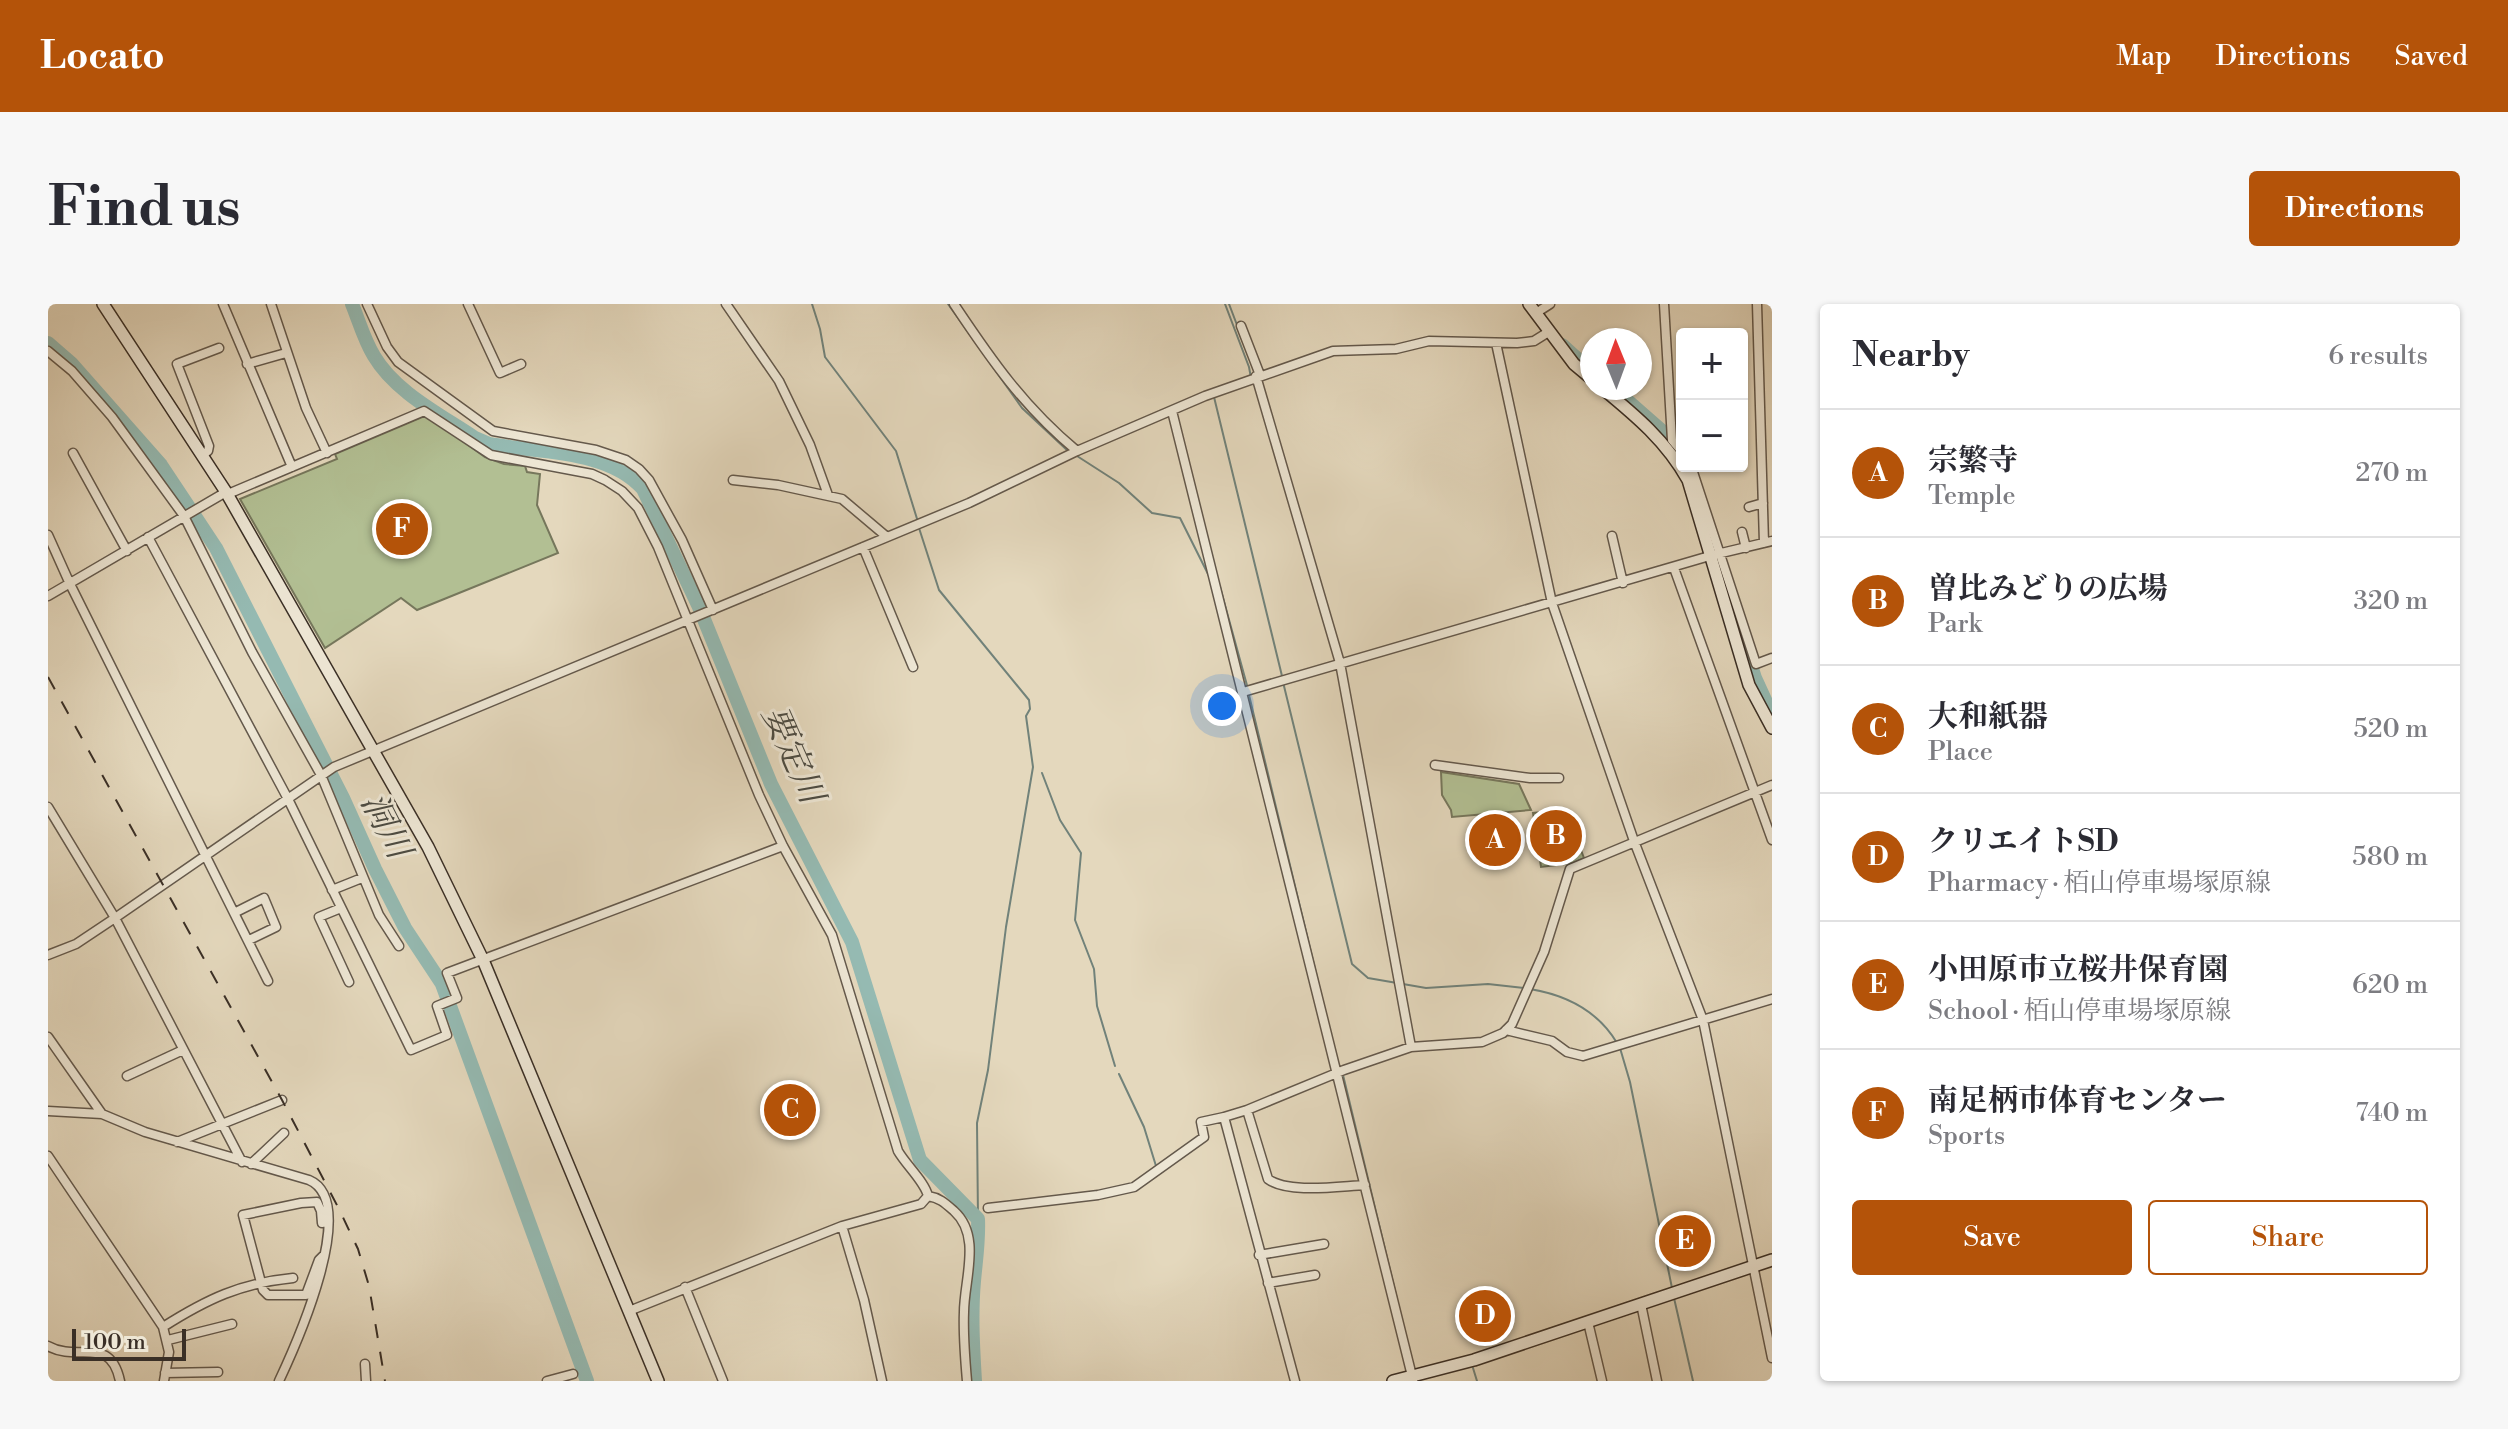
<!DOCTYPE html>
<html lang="en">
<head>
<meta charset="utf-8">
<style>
	body { margin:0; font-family:"Libre Bodoni","Noto Serif JP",serif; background:#f7f7f7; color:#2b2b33 }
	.controls { position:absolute; right:24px; top:24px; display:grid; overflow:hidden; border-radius:8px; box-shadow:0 2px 6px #0004 }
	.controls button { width:72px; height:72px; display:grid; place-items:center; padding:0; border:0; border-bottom:2px solid #e1e1e2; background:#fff; color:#2b2b33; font:40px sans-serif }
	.compass { position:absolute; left:1532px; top:24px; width:72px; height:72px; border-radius:50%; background:#fff; box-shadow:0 2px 6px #0004; rotate:359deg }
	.scale { position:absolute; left:24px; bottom:20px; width:114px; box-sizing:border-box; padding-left:8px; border:4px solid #3a2f26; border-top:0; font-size:22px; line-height:28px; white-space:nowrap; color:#3a2f26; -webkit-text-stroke:6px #ede6d4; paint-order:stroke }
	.you { position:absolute; left:1174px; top:402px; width:28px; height:28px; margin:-20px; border:6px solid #fff; border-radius:50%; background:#1a73e8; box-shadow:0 0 0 12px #1a73e833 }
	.badge { display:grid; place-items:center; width:52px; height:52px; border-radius:50%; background:#b45309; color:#fff; font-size:26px; font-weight:700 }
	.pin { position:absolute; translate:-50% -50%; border:4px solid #fff; box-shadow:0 2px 8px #0006 }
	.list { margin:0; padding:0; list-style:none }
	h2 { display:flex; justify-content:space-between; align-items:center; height:104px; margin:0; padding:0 32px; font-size:34px }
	h2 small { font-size:26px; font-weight:400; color:#7c7c81 }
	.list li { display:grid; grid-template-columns:52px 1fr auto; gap:24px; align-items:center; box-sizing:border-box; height:128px; padding:0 32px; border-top:2px solid #e1e1e2 }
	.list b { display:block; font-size:30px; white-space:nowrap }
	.list p { margin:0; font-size:26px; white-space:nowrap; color:#7c7c81 }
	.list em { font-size:26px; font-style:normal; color:#7c7c81 }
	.actions { display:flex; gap:16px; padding:24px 32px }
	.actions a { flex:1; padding:18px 0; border:2px solid #b45309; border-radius:8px; text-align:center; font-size:28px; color:#b45309 }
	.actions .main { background:#b45309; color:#fff }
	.map { position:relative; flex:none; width:1724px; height:1077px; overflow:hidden; border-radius:8px }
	header { display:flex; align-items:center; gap:48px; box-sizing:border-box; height:112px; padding:0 40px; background:#b45309; color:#fff }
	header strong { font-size:38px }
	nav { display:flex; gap:44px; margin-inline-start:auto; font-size:28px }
	.intro { display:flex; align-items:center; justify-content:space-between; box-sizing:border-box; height:192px; padding:0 48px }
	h1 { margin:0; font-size:56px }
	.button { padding:20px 36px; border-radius:8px; background:#b45309; color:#fff; font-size:28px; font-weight:700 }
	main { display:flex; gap:48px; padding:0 48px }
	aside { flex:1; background:#fff; border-radius:8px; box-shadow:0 2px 6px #0004 }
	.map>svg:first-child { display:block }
	.green { fill:#b2bf93; stroke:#76775c; stroke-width:2 }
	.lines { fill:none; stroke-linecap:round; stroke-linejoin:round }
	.stream { stroke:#71827a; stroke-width:2 }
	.river { stroke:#95bab2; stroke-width:14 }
	.street-casing { stroke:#64594c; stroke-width:11 }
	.secondary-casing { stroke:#3a2f26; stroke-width:14 }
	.street { stroke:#ede6d4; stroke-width:8 }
	.secondary { stroke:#ede6d4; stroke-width:11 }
	.rail { stroke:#3a2f26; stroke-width:2; stroke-dasharray:14 14; stroke-linecap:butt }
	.labels { text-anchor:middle; stroke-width:6; stroke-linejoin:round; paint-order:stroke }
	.water-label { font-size:34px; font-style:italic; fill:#4c4b42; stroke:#ede6d4 }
</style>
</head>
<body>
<header>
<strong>Locato</strong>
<nav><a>Map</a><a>Directions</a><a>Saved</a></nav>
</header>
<div class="intro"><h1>Find us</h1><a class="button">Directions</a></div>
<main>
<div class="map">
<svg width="1724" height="1077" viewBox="0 0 1724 1077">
	<rect width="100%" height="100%" fill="#e4d8bd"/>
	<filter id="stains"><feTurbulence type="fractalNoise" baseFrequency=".0025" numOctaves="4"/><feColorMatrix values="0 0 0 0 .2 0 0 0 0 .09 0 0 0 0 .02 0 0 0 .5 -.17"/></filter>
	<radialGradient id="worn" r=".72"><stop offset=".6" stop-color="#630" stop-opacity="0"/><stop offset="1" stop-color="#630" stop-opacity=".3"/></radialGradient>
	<!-- green -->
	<path class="green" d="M379,111L437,153L456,160L477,162L479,168L492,170L489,201L510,249L369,306L353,294L277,344L192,195L289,155L287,150Z
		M1393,468L1471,480L1483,506L1404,513L1403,506L1394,491Z
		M1517,506L1536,554L1525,559L1493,563L1485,509Z"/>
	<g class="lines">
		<!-- stream -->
		<path class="stream" d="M764,0L772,25L777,53L848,147L870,218
			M900,0L974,104L1020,147
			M1177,0L1201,63L1203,74
			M1181,0L1189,21
			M1168,92L1166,93L1234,372
			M1029,152L1071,179L1104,209L1132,214L1162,274
			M871,224L891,286L981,396L982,405L978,412L985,463L958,623L940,766L929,819L930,915
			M1172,283L1200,385
			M1235,378L1304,660L1320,674L1349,679
			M1201,391L1279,715
			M994,469L1012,516L1033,549L1027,616L1046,665L1049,702L1067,762
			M1355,680L1378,684L1440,680L1476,684
			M1482,685C1518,691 1550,707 1569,739
			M1572,744L1582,778L1624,984
			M1071,770L1096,823L1108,862
			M1295,771L1349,995
			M1626,994L1645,1077
			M1425,1064L1429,1077"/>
		<!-- river -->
		<path class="river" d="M304,0C311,17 316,36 326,52C347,88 393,111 427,134L441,140C490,149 560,145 595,185L651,303L723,480L804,638L872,856L930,915C931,937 928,955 926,977C923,1010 925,1044 927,1077
			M0,39L23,59L113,161L168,244L295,494L327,565L357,624L394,680L539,1077
			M1514,41L1544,68
			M1565,84L1614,127L1634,155
			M1675,272L1707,374L1724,411"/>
		<defs>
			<path id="street" d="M175,0L244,163
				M223,0L258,104L279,149
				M319,0L339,43L350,58L445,127L548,146L578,156L591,165L601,176L634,236L665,306
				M420,0L452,69L473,60
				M678,0L731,77L762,141L780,191
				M906,0C944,57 976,103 1029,147L1157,92L1285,47L1348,45L1381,37L1469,39L1486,37L1502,27
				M1616,0L1624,136L1634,148
				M1709,0L1716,239
				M1488,9L1502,0
				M1193,22L1212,71
				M1448,39L1504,299L1586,537L1655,716L1724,1054
				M0,47L24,67L64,113L136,212L204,348L273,471L331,611L351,642
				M199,60L238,49
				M1208,72L1292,359L1363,743
				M1124,107L1365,1076
				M25,149L79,247
				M155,151L160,147L161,142L129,60L171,44
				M1643,162L1708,360L1724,354
				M685,176L730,181L794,195L839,233
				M180,190L376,107L443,151L544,170L557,176L574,187L590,204L610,243L711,491L735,542L784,631L850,847C858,861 877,878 880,892
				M1701,203L1715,199
				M1694,228L1698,244
				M0,231L22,280L220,677
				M1564,232L1575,279
				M100,233L240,495L363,746L399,731L389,702L409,694L399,669L735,542
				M815,243L865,363
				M1626,264L1724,536
				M0,292L178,188
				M1195,388L1665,251L1724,237
				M1387,461L1482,474H1511
				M0,503L67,614L194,858
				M284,586L314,574
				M293,604L271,613L301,678
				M188,608L216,594L228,623L201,636
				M0,651L28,640L67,614L286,463L921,199L1029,147
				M1458,726L1504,737L1519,748L1535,752L1724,695
				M0,733L54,810L97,828L261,876C313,898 247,1043 231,1077
				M79,772L135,746
				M1199,806L1176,813L1247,1077
				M0,807L54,810
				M129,838L234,796
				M0,852L115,1023L121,1048L116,1077
				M203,860L236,829
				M1317,881C1292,882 1240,890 1220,875L1199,806L1296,766L1363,743L1434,738L1455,729L1464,720L1496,648L1522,565L1724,481
				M880,892C892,894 897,899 906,907C934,932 916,976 916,1008C915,1031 917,1054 919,1077
				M940,904L1050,891L1086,883L1156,833L1153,818L1176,813
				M274,919L273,907L269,898L253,899L195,911L215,986L220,991H258L271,956L275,952
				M794,922L816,996L834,1077
				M1211,951L1276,940
				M1220,979L1267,971
				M637,983L675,1077
				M1593,1000L1609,1077
				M581,1007L794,922L873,900L880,892
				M1540,1018L1554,1077
				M115,1023C159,995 193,979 245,974
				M120,1036L184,1020
				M0,1042C30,1059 62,1030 72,1077
				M317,1060L318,1077
				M117,1069L170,1068
				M499,1077L525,1070"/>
			<path id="secondary" d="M55,0L178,188L380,543L435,656L610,1077
				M1481,0L1526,60L1544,75
				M1554,84C1588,112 1618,137 1640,176L1701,381L1724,424
				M1345,1077L1426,1056L1724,956"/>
		</defs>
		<!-- street casing -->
		<use href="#street" class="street-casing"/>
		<!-- secondary casing -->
		<use href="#secondary" class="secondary-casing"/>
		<!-- street -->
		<use href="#street" class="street"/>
		<!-- secondary -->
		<use href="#secondary" class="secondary"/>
		<!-- rail -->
		<path class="rail" d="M0,373L234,796L291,905L310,945L321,982L337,1077"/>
	</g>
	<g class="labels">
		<!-- water labels -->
		<g class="water-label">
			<text transform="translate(746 450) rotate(66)" y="12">要定川</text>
			<text transform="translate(339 521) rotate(63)" y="12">洞川</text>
		</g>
	</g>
	<rect width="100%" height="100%" filter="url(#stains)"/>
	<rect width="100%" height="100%" fill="url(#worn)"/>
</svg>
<div class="controls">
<button>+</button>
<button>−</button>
</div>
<svg class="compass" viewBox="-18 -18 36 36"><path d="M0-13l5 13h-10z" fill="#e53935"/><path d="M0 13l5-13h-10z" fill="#7c7c81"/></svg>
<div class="scale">100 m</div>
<div class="you"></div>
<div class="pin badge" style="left:1447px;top:536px">A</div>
<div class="pin badge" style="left:1508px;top:532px">B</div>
<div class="pin badge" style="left:742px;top:806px">C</div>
<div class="pin badge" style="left:1437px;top:1012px">D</div>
<div class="pin badge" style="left:1637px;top:937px">E</div>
<div class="pin badge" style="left:354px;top:225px">F</div>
</div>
<aside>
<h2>Nearby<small>6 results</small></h2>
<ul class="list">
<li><span class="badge">A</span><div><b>宗繁寺</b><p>Temple</p></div><em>270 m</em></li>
<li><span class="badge">B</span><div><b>曽比みどりの広場</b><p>Park</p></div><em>320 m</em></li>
<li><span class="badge">C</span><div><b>大和紙器</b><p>Place</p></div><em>520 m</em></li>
<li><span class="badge">D</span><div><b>クリエイトSD</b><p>Pharmacy · 栢山停車場塚原線</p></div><em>580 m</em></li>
<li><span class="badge">E</span><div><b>小田原市立桜井保育園</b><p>School · 栢山停車場塚原線</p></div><em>620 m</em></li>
<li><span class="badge">F</span><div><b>南足柄市体育センター</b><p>Sports</p></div><em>740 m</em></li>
</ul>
<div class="actions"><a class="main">Save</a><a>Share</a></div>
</aside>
</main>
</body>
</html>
